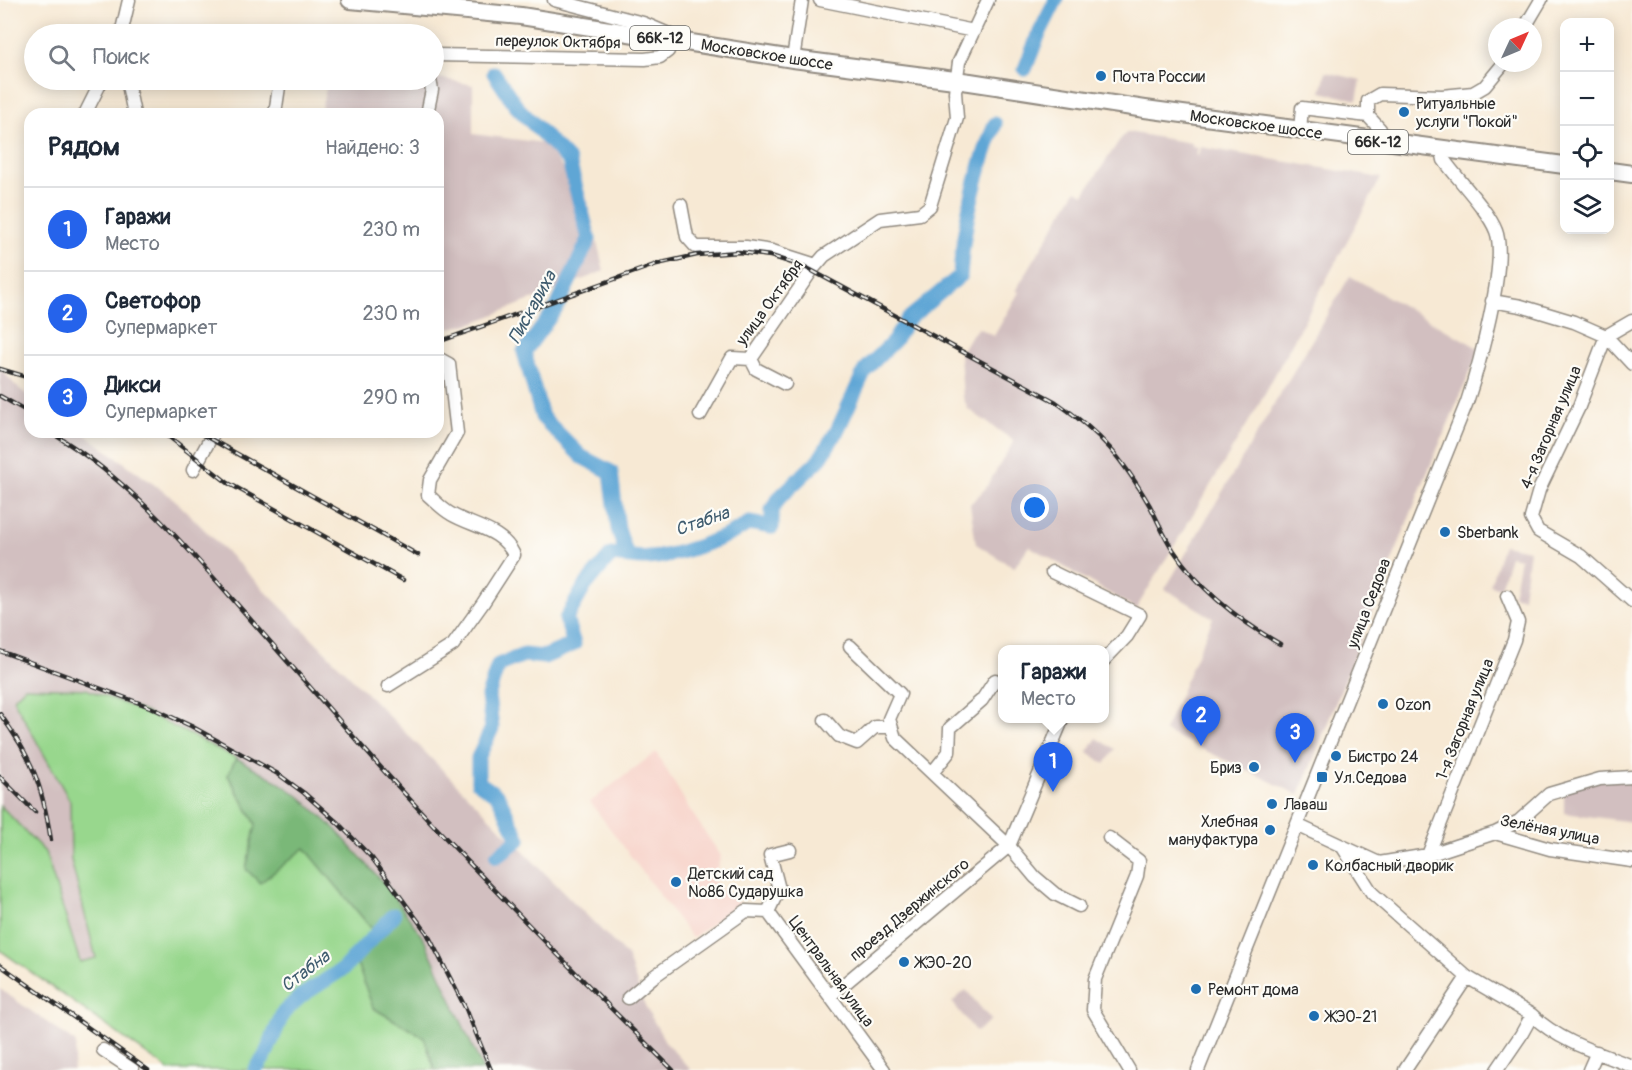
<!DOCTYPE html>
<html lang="ru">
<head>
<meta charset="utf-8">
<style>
	body { margin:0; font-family:Pangolin,sans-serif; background:#f6f6f7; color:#1f2937 }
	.controls { position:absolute; right:18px; top:18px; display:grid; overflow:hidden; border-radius:12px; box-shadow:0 3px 15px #0003 }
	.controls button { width:54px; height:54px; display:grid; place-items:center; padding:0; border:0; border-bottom:2px solid #e0e1e3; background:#fff; color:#1f2937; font:30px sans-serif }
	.compass { position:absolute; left:1488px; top:18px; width:54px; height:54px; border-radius:50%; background:#fff; box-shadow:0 3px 15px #0003; rotate:46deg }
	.you { position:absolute; left:1035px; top:508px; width:21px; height:21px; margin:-15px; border:4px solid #fff; border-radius:50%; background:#1a73e8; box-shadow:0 0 0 9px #1a73e833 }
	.badge { display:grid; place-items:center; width:39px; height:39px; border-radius:50%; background:#2563eb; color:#fff; font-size:20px; font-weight:700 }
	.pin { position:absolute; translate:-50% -50px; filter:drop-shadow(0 2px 3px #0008) }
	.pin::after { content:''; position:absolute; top:32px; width:21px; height:18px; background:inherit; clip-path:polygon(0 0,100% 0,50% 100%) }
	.popup { position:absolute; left:998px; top:645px; width:111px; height:78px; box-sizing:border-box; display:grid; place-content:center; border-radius:12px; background:#fff; filter:drop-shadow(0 2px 4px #0005); font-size:20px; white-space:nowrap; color:#747a83 }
	.popup b { font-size:22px; color:#1f2937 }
	.popup::after { content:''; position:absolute; left:50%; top:100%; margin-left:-12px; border:12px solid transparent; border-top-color:#fff }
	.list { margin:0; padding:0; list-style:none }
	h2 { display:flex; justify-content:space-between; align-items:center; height:78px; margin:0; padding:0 24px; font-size:26px }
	h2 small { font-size:20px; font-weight:400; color:#747a83 }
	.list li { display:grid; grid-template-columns:39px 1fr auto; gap:18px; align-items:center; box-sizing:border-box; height:84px; padding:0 24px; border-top:2px solid #e0e1e3 }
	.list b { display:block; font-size:22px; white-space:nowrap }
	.list p { margin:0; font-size:20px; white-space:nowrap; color:#747a83 }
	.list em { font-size:20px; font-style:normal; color:#747a83 }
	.icon { flex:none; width:33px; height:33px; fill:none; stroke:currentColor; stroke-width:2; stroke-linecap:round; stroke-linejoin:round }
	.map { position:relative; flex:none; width:1632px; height:1070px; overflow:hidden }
	.search { position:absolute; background:#fff; box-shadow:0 3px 15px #0003; left:24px; top:24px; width:420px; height:66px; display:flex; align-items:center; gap:15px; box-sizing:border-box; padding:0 21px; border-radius:33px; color:#747a83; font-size:22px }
	.panel { position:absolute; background:#fff; box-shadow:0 3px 15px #0003; left:24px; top:108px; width:420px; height:330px; border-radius:18px }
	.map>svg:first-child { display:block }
	.built { fill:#f7d1c8 }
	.industrial { fill:#d2bfc0 }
	.green { fill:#98d78d; stroke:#62815c; stroke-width:1.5 }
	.forest { fill:#7ab878; stroke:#527252; stroke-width:1.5 }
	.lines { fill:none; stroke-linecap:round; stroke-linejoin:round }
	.river { stroke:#5ea6d5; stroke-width:15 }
	.minor-casing { stroke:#918a80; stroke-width:15 }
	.major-casing { stroke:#918a80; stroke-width:20 }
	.minor { stroke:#fff; stroke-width:12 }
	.major { stroke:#fff; stroke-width:16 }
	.rail-casing { stroke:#2b2b2b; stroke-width:4.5 }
	.rail { stroke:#fdfcf7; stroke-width:2; stroke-dasharray:7; stroke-linecap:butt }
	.poi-dot { fill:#1f6fb2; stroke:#fdfcf7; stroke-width:2 }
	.labels { text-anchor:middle; stroke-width:4.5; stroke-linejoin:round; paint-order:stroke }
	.shield { fill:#fdfcf7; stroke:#6a6a68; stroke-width:1.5 }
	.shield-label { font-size:15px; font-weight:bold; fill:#2b2b2b }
	.street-label { font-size:16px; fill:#2b2b2b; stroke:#fdfcf7 }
	.poi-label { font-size:16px; fill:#2b2b2b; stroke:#fdfcf7; text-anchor:start }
	.water-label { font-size:18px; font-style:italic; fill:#3f5c6f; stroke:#fdfcf7 }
</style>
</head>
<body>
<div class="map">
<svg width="1632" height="1070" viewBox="0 0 1632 1070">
	<rect width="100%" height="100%" fill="#fdfcf7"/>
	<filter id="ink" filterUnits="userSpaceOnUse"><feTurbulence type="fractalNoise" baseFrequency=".0167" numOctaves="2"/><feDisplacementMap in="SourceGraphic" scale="12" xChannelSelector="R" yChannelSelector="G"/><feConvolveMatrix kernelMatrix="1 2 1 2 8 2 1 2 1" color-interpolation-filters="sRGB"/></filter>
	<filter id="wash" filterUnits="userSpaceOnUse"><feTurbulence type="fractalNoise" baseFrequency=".008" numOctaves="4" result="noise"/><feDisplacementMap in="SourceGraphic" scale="24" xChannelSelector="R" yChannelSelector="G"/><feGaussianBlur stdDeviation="1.35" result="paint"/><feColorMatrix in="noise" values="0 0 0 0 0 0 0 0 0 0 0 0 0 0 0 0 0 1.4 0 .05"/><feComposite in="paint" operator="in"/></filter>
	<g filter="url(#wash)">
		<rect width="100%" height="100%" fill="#f7e9d4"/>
		<!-- built -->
		<path class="built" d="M656,752L690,810L721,856L713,879L725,895L733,896L740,903L692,938L590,802Z"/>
		<!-- industrial -->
		<path class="industrial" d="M1326,72L1361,80L1357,100L1321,92Z
			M434,77L473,85V134L544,143L587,201L604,271L473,323L446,329V336L438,338V114H320L328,80H434Z
			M1127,132L1191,143V146L1198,147L1196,156H1198L1200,147L1381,178L1257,408L1136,609L1029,546L1014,568L976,544L970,504L985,489L1014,441L968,409L963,397L960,354L969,338L978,328L994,336L1019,292L1016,290L1076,190L1084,194L1119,141Z
			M1350,276L1480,349L1425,478L1299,795L1164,731L1213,618L1165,589Z
			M0,368L17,387L30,397V432H82L174,499L627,956L645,1006L666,1043L691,1070H483L425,941L362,857L299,796L272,778L145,712L13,699L70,801L71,860L96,959L80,963L45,852L0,805Z
			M1503,545L1529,550L1523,597L1513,596L1520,558L1510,556L1500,588L1490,585Z
			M1097,738L1115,749L1105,764L1087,752Z
			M1632,775V822L1564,813V784Z
			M0,989L76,1043L73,1070H0Z
			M966,990L991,1020L976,1032L952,1002Z"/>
		<!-- green -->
		<path class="green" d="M25,687L86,689L145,712L236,758L228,776L256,824L260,882L305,847L376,934L373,1008L424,1037L435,1070H169L0,950V805L45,852L80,962L96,958L71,860L70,801L13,699Z"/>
		<!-- forest -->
		<path class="forest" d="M236,758L272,778L299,796L335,829L390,890L425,941L483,1070H435L424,1037L373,1008L354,955L376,934L305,848L260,883L246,869L256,824L228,775Z"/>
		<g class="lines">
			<!-- river -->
			<path class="river" d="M1025,69L1038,36L1056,0
				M494,73L516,106L569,161L589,239L557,307L524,352L542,417L582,457L611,472L618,529L627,556
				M497,856L519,839L498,796L478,782V758L492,728L488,696L498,665L524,655L544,657L574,644L566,619L585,586L611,555C623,556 636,558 648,558C673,557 729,538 749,523L772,527V510L780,497L819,460L837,431L865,370L894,341L907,320L960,276C963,224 976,173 995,124
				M255,1070L265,1056L283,1013L301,996L343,969L394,915"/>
		</g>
	</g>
	<g filter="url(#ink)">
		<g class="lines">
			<defs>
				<path id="minor" d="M820,0L974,31
					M1525,27L1541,0
					M121,34L129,0
					M434,55L645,59L660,57L668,51L671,35L643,23L554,0
					M793,59L802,0
					M127,80L134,114
					M85,114L102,80
					M275,114L280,80
					M427,114L432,90L430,80
					M1368,116L1380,129L1382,142
					M1300,130L1302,108L1368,116V101L1380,94L1442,96L1473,93L1485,86L1504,63
					M681,205L687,237L696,247H746L772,251L816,265
					M1492,301L1521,306L1574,322L1606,336L1632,364
					M1632,321L1606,336L1578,409L1539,490L1531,518L1538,531L1581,556L1632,601
					M751,359L756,369L785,384
					M700,415L732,358L751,359L812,270L824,256L880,219L920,214L930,206L957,118L955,92L959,62L988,0
					M193,470L214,432
					M1052,572L1140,615L1127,636L1104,660
					M850,646L900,694L889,719L895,738L1009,846L1035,877L1055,894L1079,906
					M388,686L453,645L483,603L514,555C502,529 473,527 451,514C442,509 435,501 428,495L430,480L457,433L449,364L438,358
					M825,720L839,736L857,743L875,727H891
					M932,773L949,752L950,728L982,700L995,680
					M1297,825L1342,846L1372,893L1467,977L1532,1015C1558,1041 1598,1053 1632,1066
					M1495,833L1519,821L1549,794L1600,779L1632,777
					M1109,838L1139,861L1137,876L1095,979L1093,1010L1129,1070
					M1342,846L1379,863L1428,855L1495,833L1550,849L1632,861
					M1428,855L1514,640L1518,622L1507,596
					M768,912L884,1070
					M768,912L779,889L770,855L790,850
					M830,996L1009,846L1063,718
					M628,998L653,977L746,911L768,912
					M103,1050L133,1070
					M1198,1070L1467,402C1478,369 1508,262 1496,231C1488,210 1458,180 1444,160L1442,150
					M1405,1070L1467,977
					M1497,1070L1521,1035L1532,1015
					M1589,1070L1597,1052"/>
				<path id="major" d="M350,0L521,16L793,59L970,82L1145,109L1564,165
					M1610,171L1632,174"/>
			</defs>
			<!-- minor casing -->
			<use href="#minor" class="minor-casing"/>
			<!-- major casing -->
			<use href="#major" class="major-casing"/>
			<!-- minor -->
			<use href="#minor" class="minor"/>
			<!-- major -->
			<use href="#major" class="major"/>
			<defs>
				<path id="rail" d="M438,342L657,264L697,255L739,252L771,256L805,267L1056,402C1102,434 1122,458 1150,506C1158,521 1164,537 1174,551C1200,590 1240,621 1280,644
					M0,369L30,378
					M0,396L30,413
					M50,432C123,475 181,540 236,603C277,649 318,696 359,743C459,856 565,963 673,1070
					M163,432L228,483L403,580
					M198,432L418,555
					M0,651L150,707L191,726L278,774L304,793L338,823L372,858L427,933L466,1009L491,1070
					M0,714C33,759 42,785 51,840
					M0,777L35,812
					M0,965L148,1070"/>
			</defs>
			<!-- rail casing -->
			<use href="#rail" class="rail-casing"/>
			<!-- rail -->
			<use href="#rail" class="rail"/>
		</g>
	</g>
	<!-- markers -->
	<g class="poi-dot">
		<circle cx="1101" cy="76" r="6"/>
		<circle cx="1404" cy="112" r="6"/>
		<circle cx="1445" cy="532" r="6"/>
		<circle cx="1383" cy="704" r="6"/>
		<circle cx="1336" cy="756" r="6"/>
		<circle cx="1254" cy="767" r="6"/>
		<rect x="1316" y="771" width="12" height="12" rx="3"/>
		<circle cx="1272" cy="804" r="6"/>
		<circle cx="1270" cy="830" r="6"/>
		<circle cx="1313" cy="865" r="6"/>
		<circle cx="676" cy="882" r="6"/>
		<circle cx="904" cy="962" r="6"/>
		<circle cx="1196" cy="989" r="6"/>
		<circle cx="1314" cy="1016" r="6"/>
	</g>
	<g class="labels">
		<!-- shield labels -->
		<g class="shield">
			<rect x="630" y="26" width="60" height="24" rx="4.5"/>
			<rect x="1348" y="130" width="60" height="24" rx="4.5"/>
		</g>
		<g class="shield-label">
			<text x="660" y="43">66К-12</text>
			<text x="1378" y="147">66К-12</text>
		</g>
		<!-- street labels -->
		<g class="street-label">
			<text transform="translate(558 41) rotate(1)" y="6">переулок Октября</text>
			<text transform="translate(767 54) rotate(9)" y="6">Московское шоссе</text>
			<text transform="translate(1256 124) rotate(8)" y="6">Московское шоссе</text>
			<text transform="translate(769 302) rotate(-54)" y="6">улица Октября</text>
			<text transform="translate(1550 427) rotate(-67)" y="6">4-я Загорная улица</text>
			<text transform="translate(1368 603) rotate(-69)" y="6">улица Седова</text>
			<text transform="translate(1464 719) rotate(-68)" y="6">1-я Загорная улица</text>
			<text transform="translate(1550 829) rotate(11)" y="6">Зелёная улица</text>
			<text transform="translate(909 909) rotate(-40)" y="6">проезд Дзержинского</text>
			<text transform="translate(832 971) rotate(54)" y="6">Центральная улица</text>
		</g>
		<!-- poi labels -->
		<g class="poi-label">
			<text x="1113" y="82">Почта России</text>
			<text x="1416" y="109">Ритуальные<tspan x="1416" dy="18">услуги "Покой"</tspan></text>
			<text x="1457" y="538">Sberbank</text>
			<text x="1395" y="710">Ozon</text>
			<text x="1348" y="762">Бистро 24</text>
			<text x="1242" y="773" text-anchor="end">Бриз</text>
			<text x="1334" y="783">Ул.Седова</text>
			<text x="1284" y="810">Лаваш</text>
			<text x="1258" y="827" text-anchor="end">Хлебная<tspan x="1258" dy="18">мануфактура</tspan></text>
			<text x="1325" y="871">Колбасный дворик</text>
			<text x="688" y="879">Детский сад<tspan x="688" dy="18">№86 Сударушка</tspan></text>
			<text x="916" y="968">ЖЭО-20</text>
			<text x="1208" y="995">Ремонт дома</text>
			<text x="1326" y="1022">ЖЭО-21</text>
		</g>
		<!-- water labels -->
		<g class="water-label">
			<text transform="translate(532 307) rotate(-61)" y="6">Пискариха</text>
			<text transform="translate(702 521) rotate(-19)" y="6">Стабна</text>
			<text transform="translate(305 971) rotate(-37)" y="6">Стабна</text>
		</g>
	</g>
</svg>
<div class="controls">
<button>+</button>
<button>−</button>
<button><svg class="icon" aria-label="locate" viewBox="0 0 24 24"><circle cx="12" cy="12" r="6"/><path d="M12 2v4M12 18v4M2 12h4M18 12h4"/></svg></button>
<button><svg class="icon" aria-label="layers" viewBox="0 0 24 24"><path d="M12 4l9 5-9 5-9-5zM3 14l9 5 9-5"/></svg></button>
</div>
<svg class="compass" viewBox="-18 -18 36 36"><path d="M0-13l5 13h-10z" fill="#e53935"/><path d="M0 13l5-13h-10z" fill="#747a83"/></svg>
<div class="you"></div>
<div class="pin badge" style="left:1053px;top:792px">1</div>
<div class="popup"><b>Гаражи</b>Место</div>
<div class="pin badge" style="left:1201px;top:746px">2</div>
<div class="pin badge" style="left:1295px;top:763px">3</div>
<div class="search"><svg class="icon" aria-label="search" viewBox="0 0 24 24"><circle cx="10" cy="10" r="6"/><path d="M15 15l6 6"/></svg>Поиск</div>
<section class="panel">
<h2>Рядом<small>Найдено: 3</small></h2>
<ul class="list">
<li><span class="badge">1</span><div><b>Гаражи</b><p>Место</p></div><em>230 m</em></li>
<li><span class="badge">2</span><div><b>Светофор</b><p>Супермаркет</p></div><em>230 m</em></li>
<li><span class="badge">3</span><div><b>Дикси</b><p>Супермаркет</p></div><em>290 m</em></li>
</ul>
</section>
</div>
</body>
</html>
